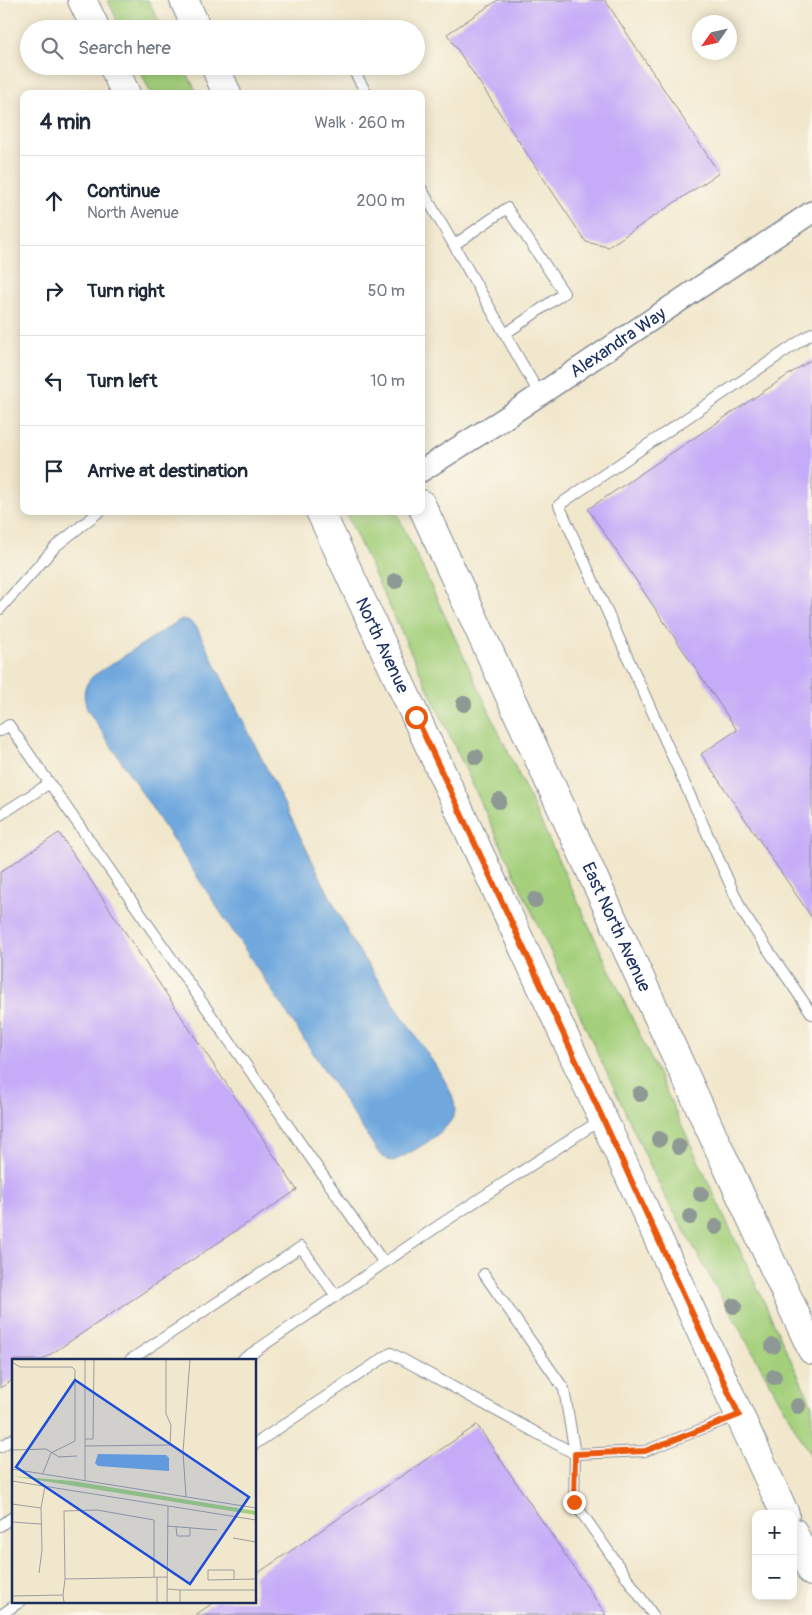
<!DOCTYPE html>
<html lang="en">
<head>
<meta charset="utf-8">
<style>
	body { margin:0; font-family:Pangolin,sans-serif; background:#f2f2f3; color:#1f2937 }
	.controls { position:absolute; right:15px; bottom:15px; display:grid; overflow:hidden; border-radius:10px; box-shadow:0 2px 12px #0003 }
	.controls button { width:45px; height:45px; display:grid; place-items:center; padding:0; border:0; border-bottom:1px solid #e0e1e3; background:#fff; color:#1f2937; font:25px sans-serif }
	.compass { position:absolute; left:692px; top:15px; width:45px; height:45px; border-radius:50%; background:#fff; box-shadow:0 2px 12px #0003; rotate:236deg }
	.stop { position:absolute; width:15px; height:15px; margin:-11px; border:4px solid #ea580c; border-radius:50%; background:#fff }
	.stop.end { background:#ea580c; border-color:#fff; box-shadow:0 1px 5px #0008 }
	.list { margin:0; padding:0; list-style:none }
	h2 { display:flex; justify-content:space-between; align-items:center; height:65px; margin:0; padding:0 20px; font-size:21px }
	h2 small { font-size:16px; font-weight:400; color:#747a83 }
	.list li { display:grid; grid-template-columns:32px 1fr auto; gap:15px; align-items:center; box-sizing:border-box; height:90px; padding:0 20px; border-top:1px solid #e0e1e3 }
	.list b { display:block; font-size:19px; white-space:nowrap }
	.list p { margin:0; font-size:16px; white-space:nowrap; color:#747a83 }
	.list em { font-size:16px; font-style:normal; color:#747a83 }
	.icon { flex:none; width:28px; height:28px; fill:none; stroke:currentColor; stroke-width:2; stroke-linecap:round; stroke-linejoin:round }
	.map { position:relative; flex:none; width:812px; height:1615px; overflow:hidden }
	.search { position:absolute; background:#fff; box-shadow:0 2px 12px #0003; left:20px; top:20px; width:405px; height:55px; display:flex; align-items:center; gap:12px; box-sizing:border-box; padding:0 18px; border-radius:28px; color:#747a83; font-size:19px }
	.panel { position:absolute; background:#fff; box-shadow:0 2px 12px #0003; left:20px; top:90px; width:405px; height:425px; border-radius:10px }
	.map>svg:first-child { display:block }
	.green { fill:#a4d07c; stroke:#60806d }
	.water { fill:#6fa8de; stroke:#456c9e }
	.building { fill:#c6acf8 }
	.lines { fill:none; stroke-linecap:round; stroke-linejoin:round }
	.lane-casing { stroke:#868b95; stroke-width:12 }
	.street-casing { stroke:#868b95; stroke-width:24 }
	.primary-casing { stroke:#868b95; stroke-width:30 }
	.lane { stroke:#fff; stroke-width:10 }
	.street { stroke:#fff; stroke-width:21 }
	.primary { stroke:#fff; stroke-width:28 }
	.tree { fill:#8e9894 }
	.route { stroke:#ea580c; stroke-width:6 }
	.labels { text-anchor:middle; stroke-width:4; stroke-linejoin:round; paint-order:stroke }
	.street-label { font-size:18px; fill:#1b2f5e; stroke:#fbf7ec }
	.inset-road { fill:none; stroke:#9b9da0; stroke-width:1 }
	.view { fill:#1d4ed8; fill-opacity:0.15; stroke:#1d4ed8; stroke-width:2.5 }
	.inset-edge { fill:none; stroke:#1b2f5e; stroke-width:2.5 }
</style>
</head>
<body>
<div class="map">
<svg width="812" height="1615" viewBox="0 0 812 1615">
	<rect width="100%" height="100%" fill="#fbf7ec"/>
	<filter id="ink" filterUnits="userSpaceOnUse"><feTurbulence type="fractalNoise" baseFrequency=".02" numOctaves="2"/><feDisplacementMap in="SourceGraphic" scale="10" xChannelSelector="R" yChannelSelector="G"/><feConvolveMatrix kernelMatrix="1 2 1 2 8 2 1 2 1" color-interpolation-filters="sRGB"/></filter>
	<filter id="wash" filterUnits="userSpaceOnUse"><feTurbulence type="fractalNoise" baseFrequency=".0096" numOctaves="4" result="noise"/><feDisplacementMap in="SourceGraphic" scale="20" xChannelSelector="R" yChannelSelector="G"/><feGaussianBlur stdDeviation="1.12" result="paint"/><feColorMatrix in="noise" values="0 0 0 0 0 0 0 0 0 0 0 0 0 0 0 0 0 1.4 0 .05"/><feComposite in="paint" operator="in"/></filter>
	<g filter="url(#wash)">
		<rect width="100%" height="100%" fill="#f1e7cc"/>
		<!-- green -->
		<path class="green" d="M108,0H148L163,29H121Z
			M138,66H183L198,94H151Z
			M345,511H396L812,1405V1458L663,1193Z"/>
		<!-- water -->
		<path class="water" d="M180,620H188L197,628L352,941L441,1074C447,1085 455,1098 455,1110C454,1130 410,1153 394,1161L387,1160L378,1152L87,709C83,694 82,688 93,676Z"/>
		<g id="blocks">
			<!-- building -->
			<path class="building" d="M498,0H605L719,173L608,247L586,242L447,34Z
				M812,359V918L701,754L737,730L588,509Z
				M59,833L297,1190L42,1360H14V1379L0,1388V872Z
				M477,1425L606,1615H195L216,1601H255V1575Z"/>
		</g>
	</g>
	<g filter="url(#ink)">
		<use href="#blocks" fill-opacity="0" stroke="#868b95" stroke-width="1"/>
		<g class="lines">
			<defs>
				<path id="lane" d="M351,66L367,94
					M421,188L540,395
					M454,245L507,208L564,293L505,334
					M812,333L559,505L743,913L812,1014
					M0,609L56,546L100,511
					M0,731L9,725L384,1263
					M0,815L50,783
					M484,1274L564,1389L575,1454L574,1502L653,1615
					M130,1360L301,1247L336,1296
					M242,1360L441,1224L602,1119
					M255,1444L391,1353L575,1454L645,1451L738,1415
					M0,1447L14,1438
					M0,1526L14,1516
					M1,1615L21,1601"/>
				<g id="street">
					<path id="s1" d="M421,471L502,420L812,212"/>
				</g>
				<g id="primary">
					<path d="M82,0L96,29"/>
					<path d="M184,0L197,29"/>
					<path d="M113,66L126,94"/>
					<path d="M215,66L227,94"/>
					<path id="s2" d="M421,504L812,1350"/>
					<path id="s3" d="M320,511L603,1119L785,1514"/>
					<path d="M793,1532L812,1572"/>
				</g>
			</defs>
			<!-- lane casing -->
			<use href="#lane" class="lane-casing"/>
			<!-- street casing -->
			<use href="#street" class="street-casing"/>
			<!-- primary casing -->
			<use href="#primary" class="primary-casing"/>
			<!-- lane -->
			<use href="#lane" class="lane"/>
			<!-- street -->
			<use href="#street" class="street"/>
			<!-- primary -->
			<use href="#primary" class="primary"/>
		</g>
		<!-- trees -->
		<g class="tree">
			<circle cx="395" cy="581" r="8"/>
			<circle cx="464" cy="704" r="8"/>
			<circle cx="476" cy="757" r="8"/>
			<circle cx="499" cy="801" r="8"/>
			<circle cx="535" cy="900" r="8"/>
			<circle cx="640" cy="1094" r="8"/>
			<circle cx="659" cy="1139" r="8"/>
			<circle cx="679" cy="1147" r="8"/>
			<circle cx="701" cy="1194" r="8"/>
			<circle cx="690" cy="1217" r="8"/>
			<circle cx="716" cy="1227" r="8"/>
			<circle cx="734" cy="1306" r="8"/>
			<circle cx="773" cy="1346" r="8"/>
			<circle cx="774" cy="1377" r="8"/>
			<circle cx="798" cy="1406" r="8"/>
		</g>
	</g>
	<g class="lines" filter="url(#ink)">
		<!-- route -->
		<path class="route" d="M416,717L603,1119L739,1415L645,1451L575,1454L574,1502"/>
	</g>
	<g class="labels">
		<!-- street labels -->
		<g class="street-label">
			<text dy="6" stroke="none"><textPath href="#s1" startOffset="235">Alexandra Way</textPath></text>
			<text dy="6" stroke="none"><textPath href="#s3" startOffset="148">North Avenue</textPath></text>
			<text dy="6" stroke="none"><textPath href="#s2" startOffset="466">East North Avenue</textPath></text>
		</g>
	</g>
	<!-- overview -->
	<g transform="translate(12 1359)">
		<rect width="244" height="244" fill="#f1e7cc"/>
		<path d="M0,117L61,122L170,140L244,152V156Z" fill="#a4d07c"/>
		<path d="M86,95L154,96L157,99V112L86,107L83,104Z" fill="#6fa8de"/>
		<path class="inset-road" d="M73,0V121M0,3L8,8H60L63,11V82L39,94L31,114M73,80H81L82,0M73,87L158,86L159,66L154,55V0M0,91L34,90L47,98L65,97M0,110L244,149M0,122L244,161M174,138L171,93L178,0M0,145L29,149L33,127M0,163L29,165M155,167L205,171M164,168L165,177H178V169M221,179L244,183M27,214L30,191L29,149M142,218V161L85,151L52,152L53,220L155,218M222,220V211H196V221L244,220M155,230L168,231V243M168,231H244M51,236L53,220M0,237L51,236L52,243M145,243V218M155,243L156,147"/>
		<path class="view" d="M63,21L237,138L178,225L4,108Z"/>
		<rect width="244" height="244" class="inset-edge"/>
	</g>
</svg>
<div class="controls">
<button>+</button>
<button>−</button>
</div>
<svg class="compass" viewBox="-18 -18 36 36"><path d="M0-13l5 13h-10z" fill="#e53935"/><path d="M0 13l5-13h-10z" fill="#747a83"/></svg>
<div class="stop" style="left:416px;top:717px"></div>
<div class="stop end" style="left:574px;top:1502px"></div>
<div class="search"><svg class="icon" aria-label="search" viewBox="0 0 24 24"><circle cx="10" cy="10" r="6"/><path d="M15 15l6 6"/></svg>Search here</div>
<section class="panel">
<h2>4 min<small>Walk · 260 m</small></h2>
<ul class="list">
<li><svg class="icon" aria-label="ahead" viewBox="0 0 24 24"><path d="M12 20V5M6 11l6-6 6 6"/></svg><div><b>Continue</b><p>North Avenue</p></div><em>200 m</em></li>
<li><svg class="icon" aria-label="right" viewBox="0 0 24 24"><path d="M7 20v-9h11M14 6l5 5-5 5"/></svg><div><b>Turn right</b></div><em>50 m</em></li>
<li><svg class="icon" aria-label="left" viewBox="0 0 24 24"><path d="M17 20v-9H6M10 6l-5 5 5 5"/></svg><div><b>Turn left</b></div><em>10 m</em></li>
<li><svg class="icon" aria-label="arrive" viewBox="0 0 24 24"><path d="M6 21V4h12l-3 4 3 4H6"/></svg><div><b>Arrive at destination</b></div></li>
</ul>
</section>
</div>
</body>
</html>
